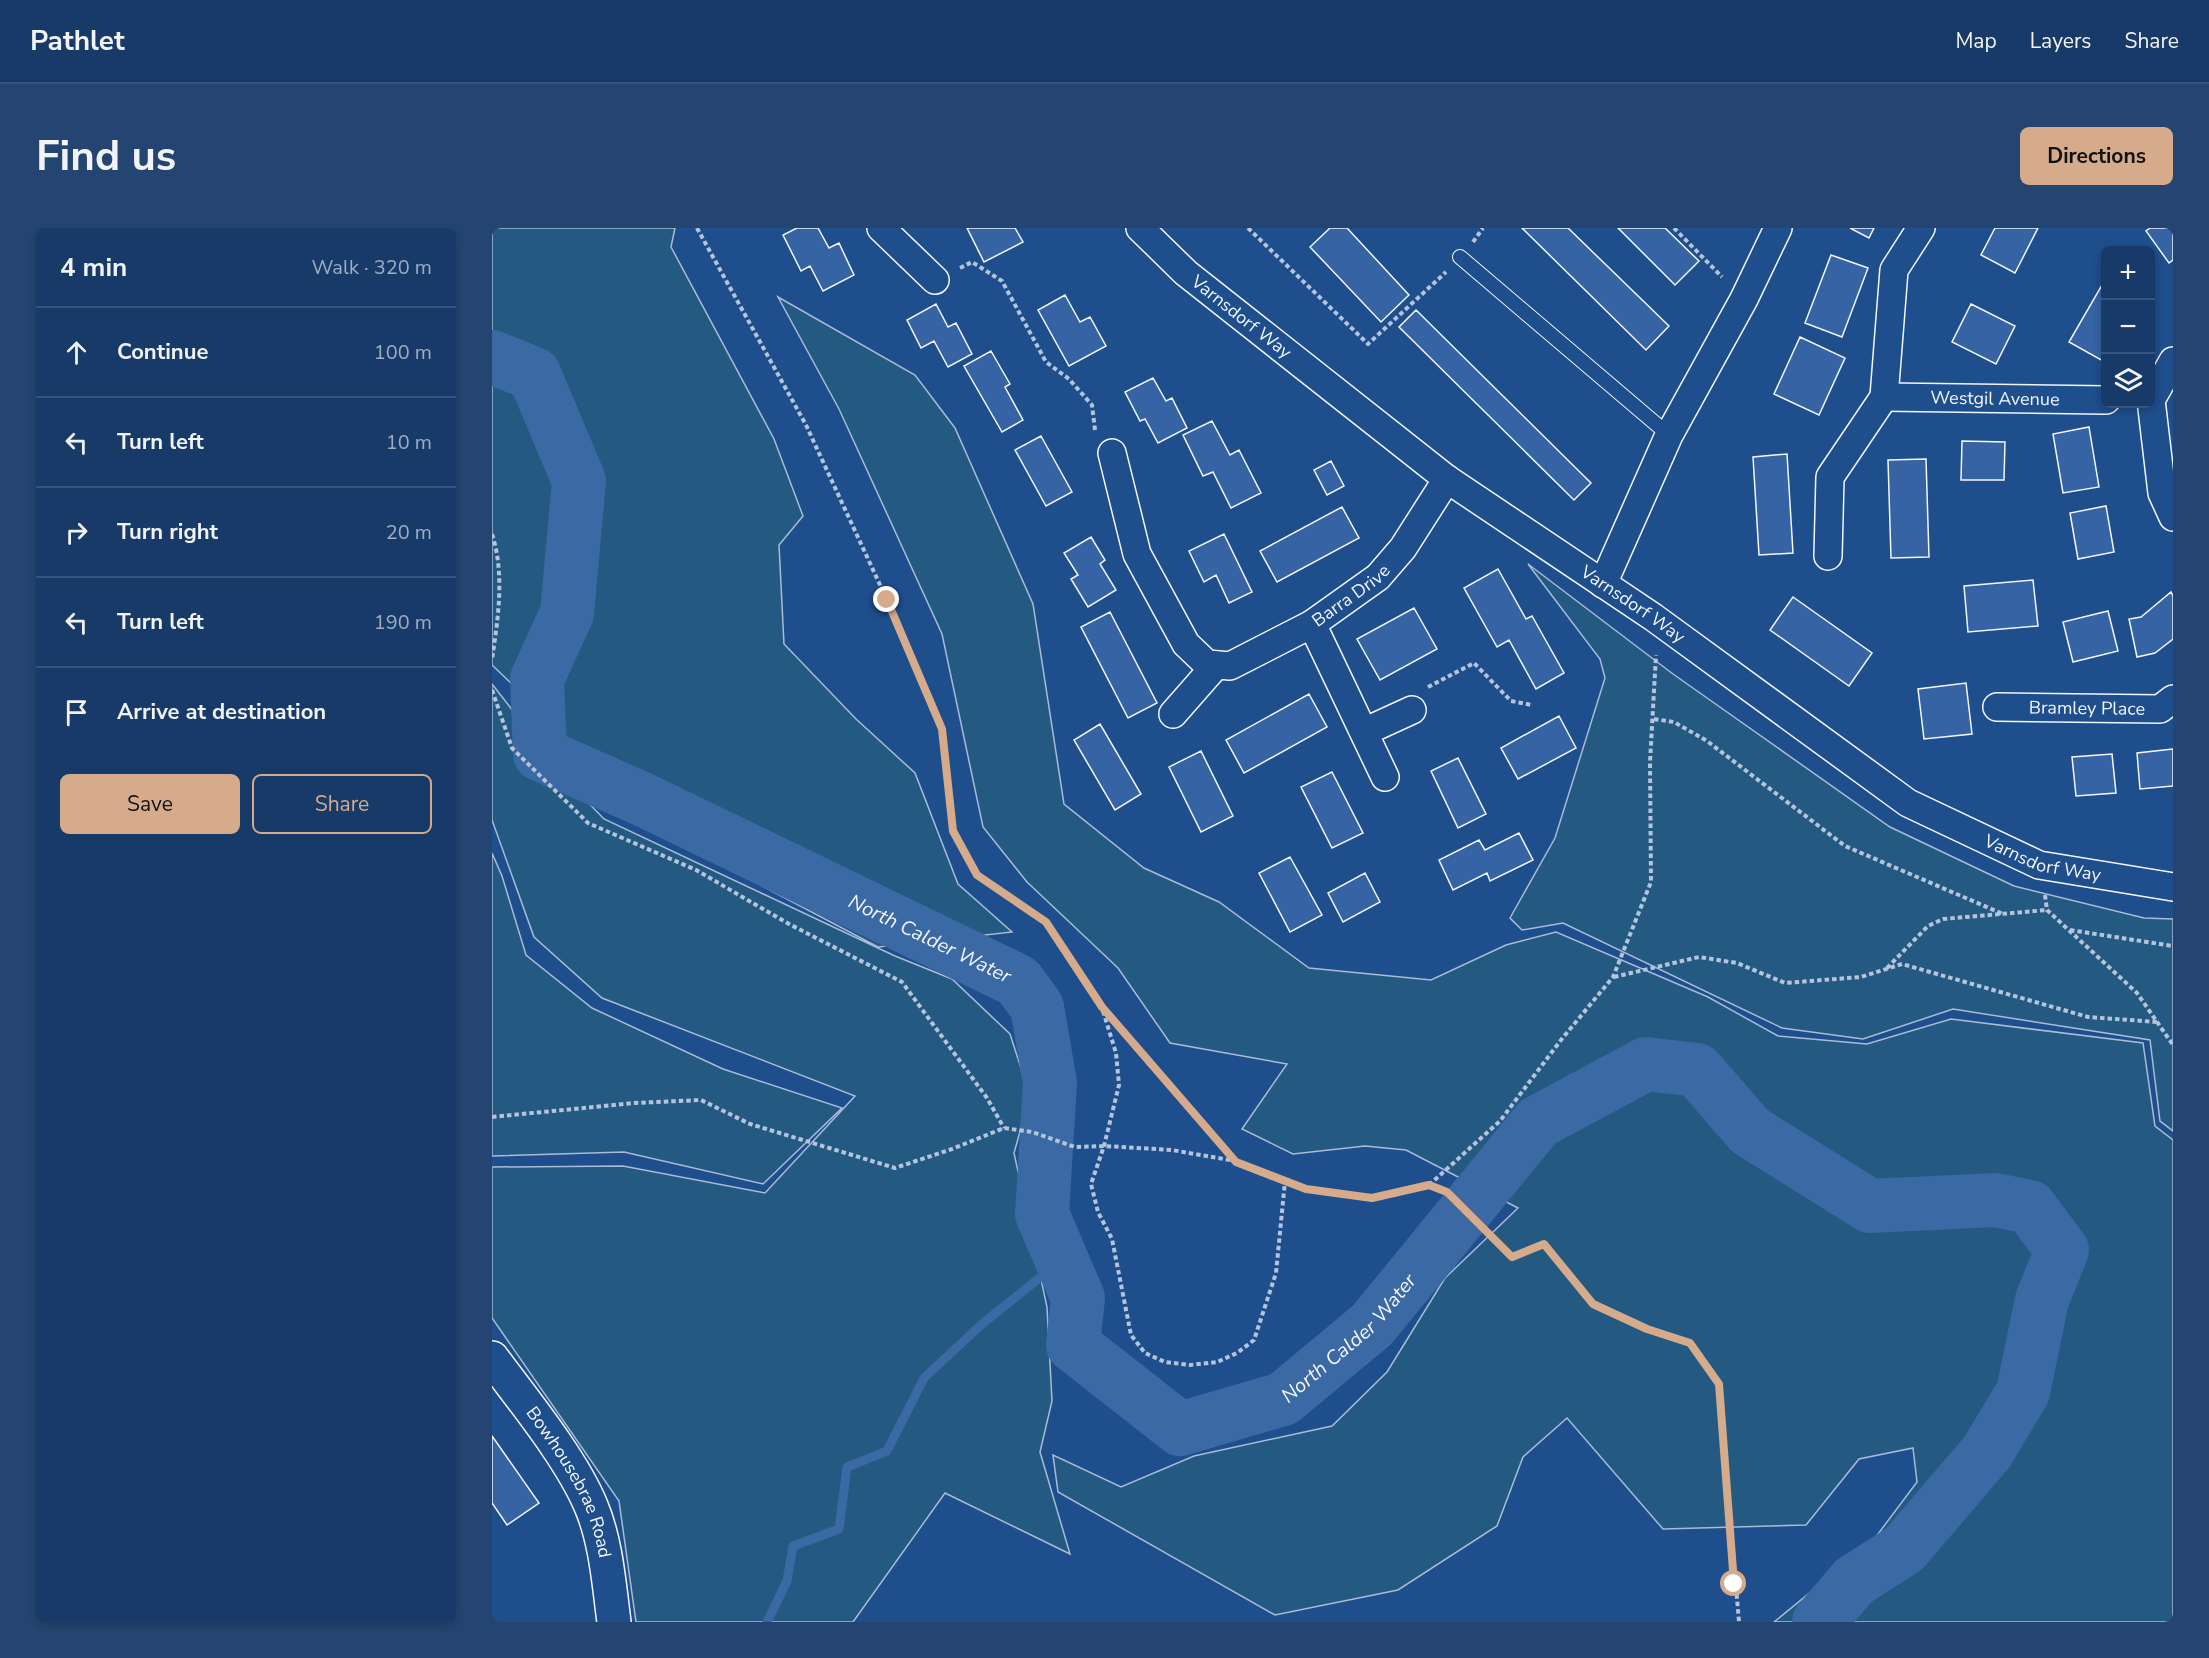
<!DOCTYPE html>
<html lang="en">
<head>
<meta charset="utf-8">
<style>
	body { margin:0; font-family:"Nunito Sans",sans-serif; background:#244571; color:#f1f3f6 }
	.controls { position:absolute; right:18px; top:18px; display:grid; overflow:hidden; border-radius:9px; box-shadow:0 3px 9px #0003 }
	.controls button { width:54px; height:54px; display:grid; place-items:center; padding:0; border:0; border-bottom:2px solid #36547d; background:#173a69; color:#f1f3f6; font:30px sans-serif }
	.stop { position:absolute; width:18px; height:18px; margin:-14px; border:4px solid #d6ab8b; border-radius:50%; background:#fff }
	.stop.end { background:#d6ab8b; border-color:#fff; box-shadow:0 2px 6px #0008 }
	.list { margin:0; padding:0; list-style:none }
	h2 { display:flex; justify-content:space-between; align-items:center; height:78px; margin:0; padding:0 24px; font-size:26px }
	h2 small { font-size:20px; font-weight:400; color:#9eadc0 }
	.list li { display:grid; grid-template-columns:39px 1fr auto; gap:18px; align-items:center; box-sizing:border-box; height:90px; padding:0 24px; border-top:2px solid #36547d }
	.list b { display:block; font-size:22px; white-space:nowrap }
	.list em { font-size:20px; font-style:normal; color:#9eadc0 }
	.actions { display:flex; gap:12px; padding:18px 24px }
	.actions a { flex:1; padding:14px 0; border:2px solid #d6ab8b; border-radius:9px; text-align:center; font-size:21px; color:#d6ab8b }
	.actions .main { background:#d6ab8b; color:#111 }
	.icon { flex:none; width:33px; height:33px; fill:none; stroke:currentColor; stroke-width:2; stroke-linecap:round; stroke-linejoin:round }
	.map { position:relative; flex:none; width:1681px; height:1394px; overflow:hidden; border-radius:9px }
	header { display:flex; align-items:center; gap:36px; box-sizing:border-box; height:84px; padding:0 30px; background:#173a69; border-bottom:2px solid #36547d }
	header strong { font-size:28px }
	nav { display:flex; gap:33px; margin-inline-start:auto; font-size:21px }
	.intro { display:flex; align-items:center; justify-content:space-between; box-sizing:border-box; height:144px; padding:0 36px }
	h1 { margin:0; font-size:42px }
	.button { padding:15px 27px; border-radius:9px; background:#d6ab8b; color:#111; font-size:21px; font-weight:700 }
	main { display:flex; gap:36px; padding:0 36px }
	aside { flex:1; background:#173a69; border-radius:9px; box-shadow:0 3px 9px #0003 }
	.map>svg:first-child { display:block }
	.green { fill:#245a82; stroke:#a8bbd7; stroke-width:1.5 }
	.lines { fill:none; stroke-linecap:round; stroke-linejoin:round }
	.stream { stroke:#3b69a3; stroke-width:9 }
	.river { stroke:#3b69a3; stroke-width:54 }
	.building { fill:#3563a3; stroke:#f2f6ff; stroke-width:1.5 }
	.lane-casing { stroke:#f2f6ff; stroke-width:16 }
	.street-casing { stroke:#f2f6ff; stroke-width:30 }
	.secondary-casing { stroke:#f2f6ff; stroke-width:36 }
	.path { stroke:#b3c4dc; stroke-width:4; stroke-dasharray:4.5 3; stroke-linecap:butt }
	.lane { stroke:#1f4e8c; stroke-width:14 }
	.street { stroke:#1f4e8c; stroke-width:27 }
	.secondary { stroke:#1f4e8c; stroke-width:33 }
	.route { stroke:#d6ab8b; stroke-width:8 }
	.labels { text-anchor:middle; stroke-width:4.5; stroke-linejoin:round; paint-order:stroke }
	.street-label { font-size:18px; fill:#f2f6ff; stroke:#1f4e8c }
	.water-label { font-size:20px; font-style:italic; fill:#f2f6ff; stroke:#1f4e8c }
</style>
</head>
<body>
<header>
<strong>Pathlet</strong>
<nav><a>Map</a><a>Layers</a><a>Share</a></nav>
</header>
<div class="intro"><h1>Find us</h1><a class="button">Directions</a></div>
<main>
<aside>
<h2>4 min<small>Walk · 320 m</small></h2>
<ul class="list">
<li><svg class="icon" aria-label="ahead" viewBox="0 0 24 24"><path d="M12 20V5M6 11l6-6 6 6"/></svg><div><b>Continue</b></div><em>100 m</em></li>
<li><svg class="icon" aria-label="left" viewBox="0 0 24 24"><path d="M17 20v-9H6M10 6l-5 5 5 5"/></svg><div><b>Turn left</b></div><em>10 m</em></li>
<li><svg class="icon" aria-label="right" viewBox="0 0 24 24"><path d="M7 20v-9h11M14 6l5 5-5 5"/></svg><div><b>Turn right</b></div><em>20 m</em></li>
<li><svg class="icon" aria-label="left" viewBox="0 0 24 24"><path d="M17 20v-9H6M10 6l-5 5 5 5"/></svg><div><b>Turn left</b></div><em>190 m</em></li>
<li><svg class="icon" aria-label="arrive" viewBox="0 0 24 24"><path d="M6 21V4h12l-3 4 3 4H6"/></svg><div><b>Arrive at destination</b></div></li>
</ul>
<div class="actions"><a class="main">Save</a><a>Share</a></div>
</aside>
<div class="map">
<svg width="1681" height="1394" viewBox="0 0 1681 1394">
	<rect width="100%" height="100%" fill="#1f4e8c"/>
	<!-- green -->
	<path class="green" d="M0,0H183L179,19L282,211L311,288L287,317L292,416L364,491L423,545L466,656L520,704L386,719L105,571L23,459L0,437Z
		M286,69L423,147L463,200L541,376L572,576L652,640L727,674L817,740L939,752L1014,717L1064,704L1216,769L1286,808L1375,816L1459,791L1651,815L1663,898L1681,912V1394H1282L1380,1314L1425,1254L1421,1220L1367,1231L1314,1297L1171,1301L1075,1190L1031,1229L1005,1298L906,1362L783,1387L566,1264L561,1227L629,1259L702,1228L840,1198L895,1144L953,1050L1026,980L914,922L873,918L801,926L750,901L795,836L678,815L626,740L535,654L491,599L450,406L347,181Z
		M1036,336L1181,446L1398,599L1522,658L1652,690L1681,691V903L1668,893L1658,812L1461,781L1371,811L1290,800L1071,695L1030,702L1018,690L1063,610L1113,450L1108,431Z
		M0,456L78,556L112,591L403,728L460,751L518,806L538,868L522,925L555,1079L560,1173L548,1224L578,1326L453,1265L361,1394H144L127,1273L0,1090V939L131,938L273,965L363,868L110,770L42,709L0,592Z
		M0,625L10,648L34,727L100,780L231,841L350,880L271,956L132,924L0,928Z"/>
	<g class="lines">
		<!-- stream -->
		<path class="stream" d="M275,1394L295,1353L301,1318L347,1301L355,1239L395,1223L432,1150L490,1096L570,1032"/>
		<!-- river -->
		<path class="river" id="s1" d="M0,129L42,146L87,253L75,385L45,451L48,526L150,571L526,753L545,779L558,855L550,986L586,1070L581,1117L688,1201L791,1171L880,1097L1046,894L1154,836L1205,842L1258,903L1378,978L1503,972L1538,979L1570,1022L1550,1072L1531,1164L1495,1224L1412,1321L1362,1353L1327,1394"/>
	</g>
	<!-- building -->
	<path class="building" d="M305,0H326L337,20L347,15L362,47L331,63L318,38L309,43L291,7Z
		M475,0H523L531,14L492,34Z
		M838,0H855L917,67L889,94L818,19Z
		M1030,0H1076L1177,98L1154,122Z
		M1126,0H1173L1207,33L1183,57Z
		M1358,0H1382L1377,10Z
		M1503,0H1546L1523,45L1489,27Z
		M1658,0H1681V32L1677,35L1654,3Z
		M1339,27L1376,40L1350,109L1313,95Z
		M1614,50V128L1611,133L1577,114Z
		M573,67L588,94L598,89L614,118L577,138L546,82Z
		M444,76L456,99L464,95L480,126L456,139L442,113L429,120L415,92Z
		M1479,76L1523,98L1504,136L1460,114Z
		M924,82L1099,255L1082,272L907,99Z
		M1308,109L1353,130L1327,187L1282,166Z
		M499,123L518,156L513,159L531,192L510,204L472,138Z
		M661,150L674,173L680,170L695,200L666,215L653,191L648,193L633,164Z
		M720,193L738,227L747,222L769,265L739,280L721,244L711,248L691,207Z
		M1597,199L1607,259L1571,265L1561,206Z
		M549,208L580,264L554,278L523,222Z
		M1470,213L1513,214L1512,252H1469Z
		M1295,226L1301,325L1267,327L1261,229Z
		M1434,231L1437,329L1399,330L1396,232Z
		M839,233L852,258L835,267L822,242Z
		M1614,278L1622,324L1586,331L1578,285Z
		M850,279L867,310L785,354L768,323Z
		M732,306L760,364L737,375L724,347L712,354L697,323Z
		M599,309L613,332L608,336L624,362L596,379L579,351L586,347L572,325Z
		M1006,341L1034,391L1040,388L1072,445L1044,461L1017,412L1005,419L972,360Z
		M1541,352L1546,398L1476,404L1472,358Z
		M1679,364L1681,368V411L1663,425L1645,429L1637,391L1649,389Z
		M1301,369L1380,425L1357,458L1278,402Z
		M922,380L945,421L888,452L865,411Z
		M1616,383L1626,423L1581,434L1571,394Z
		M618,384L665,475L636,490L589,399Z
		M1474,455L1480,506L1432,511L1426,461Z
		M817,466L835,499L752,545L734,512Z
		M1067,488L1084,520L1026,551L1009,520Z
		M608,496L649,566L623,582L582,512Z
		M1681,521V558L1648,561L1645,525Z
		M709,523L741,588L709,604L677,539Z
		M1620,526L1624,565L1584,568L1580,529Z
		M966,530L994,586L966,600L939,543Z
		M840,544L871,605L840,620L809,559Z
		M1027,605L1041,632L998,653L995,645L961,662L947,632L987,612L993,622Z
		M798,629L830,687L798,704L767,645Z
		M873,645L888,674L851,694L836,665Z
		M0,1208L47,1275L15,1297L0,1275Z"/>
	<g class="lines">
		<defs>
			<path id="lane" d="M968,29L1177,207"/>
			<g id="street">
				<path d="M389,0L443,52"/>
				<path id="s2" d="M648,0L694,45L955,251L1161,389L1416,575L1547,637L1681,659"/>
				<path d="M1681,133L1659,172L1670,265L1681,289"/>
				<path id="s3" d="M1392,169L1614,172"/>
				<path d="M1392,169L1402,42L1429,0"/>
				<path id="s4" d="M620,225L645,326L694,416L715,436L738,438L820,396L886,349L911,320L955,251"/>
				<path d="M1336,328L1338,249L1392,169"/>
				<path d="M1111,356L1177,207L1252,71L1286,0"/>
				<path d="M820,396L893,549"/>
				<path id="s5" d="M1505,479L1668,481L1681,471"/>
				<path d="M681,486L724,437"/>
				<path d="M872,504L920,482"/>
			</g>
			<g id="secondary">
				<path id="s6" d="M0,1130C31,1172 79,1230 99,1278C114,1313 117,1356 122,1394"/>
			</g>
		</defs>
		<!-- lane casing -->
		<use href="#lane" class="lane-casing"/>
		<!-- street casing -->
		<use href="#street" class="street-casing"/>
		<!-- secondary casing -->
		<use href="#secondary" class="secondary-casing"/>
		<!-- path -->
		<path class="path" d="M205,0L314,197L395,372L450,501L461,603L485,647L554,695L610,779L744,934L814,961L880,970L937,957L955,964L1020,1029L1052,1016L1101,1076L1155,1100L1198,1115L1227,1156L1247,1394
			M756,0L876,116L954,44
			M1182,0L1230,49
			M981,14L991,0
			M468,40L480,34L510,53L554,134L577,151L600,177L603,202
			M0,306C13,346 6,391 0,431
			M936,459L982,435L1019,473L1040,477
			M0,462L20,520L96,595L204,642L297,696L410,754L495,870L512,900
			M1162,491L1182,494L1215,513L1353,618L1511,686
			M1553,667L1555,682L1645,765L1681,817
			M1578,702L1681,718
			M1395,740L1436,698L1451,691L1555,682
			M1122,749L1207,729L1245,735L1293,755L1369,749L1410,736L1596,789L1665,794
			M611,783L624,825L627,857L612,918L599,956L606,984L620,1011L639,1107L653,1125L673,1134L698,1137L725,1134L745,1125L762,1112L784,1045L793,953
			M0,889L142,875L209,872L258,896L403,940L460,921L512,900L540,904L583,919L612,918L680,922L743,933
			M937,957L1008,893L1069,812L1121,749L1159,654L1158,534L1164,427"/>
		<!-- lane -->
		<use href="#lane" class="lane"/>
		<!-- street -->
		<use href="#street" class="street"/>
		<!-- secondary -->
		<use href="#secondary" class="secondary"/>
	</g>
	<g class="lines">
		<!-- route -->
		<path class="route" d="M395,372L450,501L461,603L485,647L554,694L610,779L744,934L814,961L880,970L937,957L955,964L1020,1029L1052,1016L1101,1076L1155,1101L1198,1115L1227,1156L1242,1356"/>
	</g>
	<g class="labels">
		<!-- street labels -->
		<g class="street-label">
			<text dy="6" stroke="none"><textPath href="#s2" startOffset="135">Varnsdorf Way</textPath></text>
			<text dy="6" stroke="none"><textPath href="#s3" startOffset="111">Westgil Avenue</textPath></text>
			<text dy="6" stroke="none"><textPath href="#s4" startOffset="399">Barra Drive</textPath></text>
			<text dy="6" stroke="none"><textPath href="#s2" startOffset="621">Varnsdorf Way</textPath></text>
			<text dy="6" stroke="none"><textPath href="#s5" startOffset="90">Bramley Place</textPath></text>
			<text dy="6" stroke="none"><textPath href="#s2" startOffset="1107">Varnsdorf Way</textPath></text>
			<text dy="6" stroke="none"><textPath href="#s6" startOffset="148">Bowhousebrae Road</textPath></text>
		</g>
		<!-- water labels -->
		<g class="water-label">
			<text dy="7" stroke="none"><textPath href="#s1" startOffset="873">North Calder Water</textPath></text>
			<text dy="7" stroke="none"><textPath href="#s1" startOffset="1683">North Calder Water</textPath></text>
		</g>
	</g>
</svg>
<div class="controls">
<button>+</button>
<button>−</button>
<button><svg class="icon" aria-label="layers" viewBox="0 0 24 24"><path d="M12 4l9 5-9 5-9-5zM3 14l9 5 9-5"/></svg></button>
</div>
<div class="stop" style="left:1242px;top:1356px"></div>
<div class="stop end" style="left:395px;top:372px"></div>
</div>
</main>
</body>
</html>
